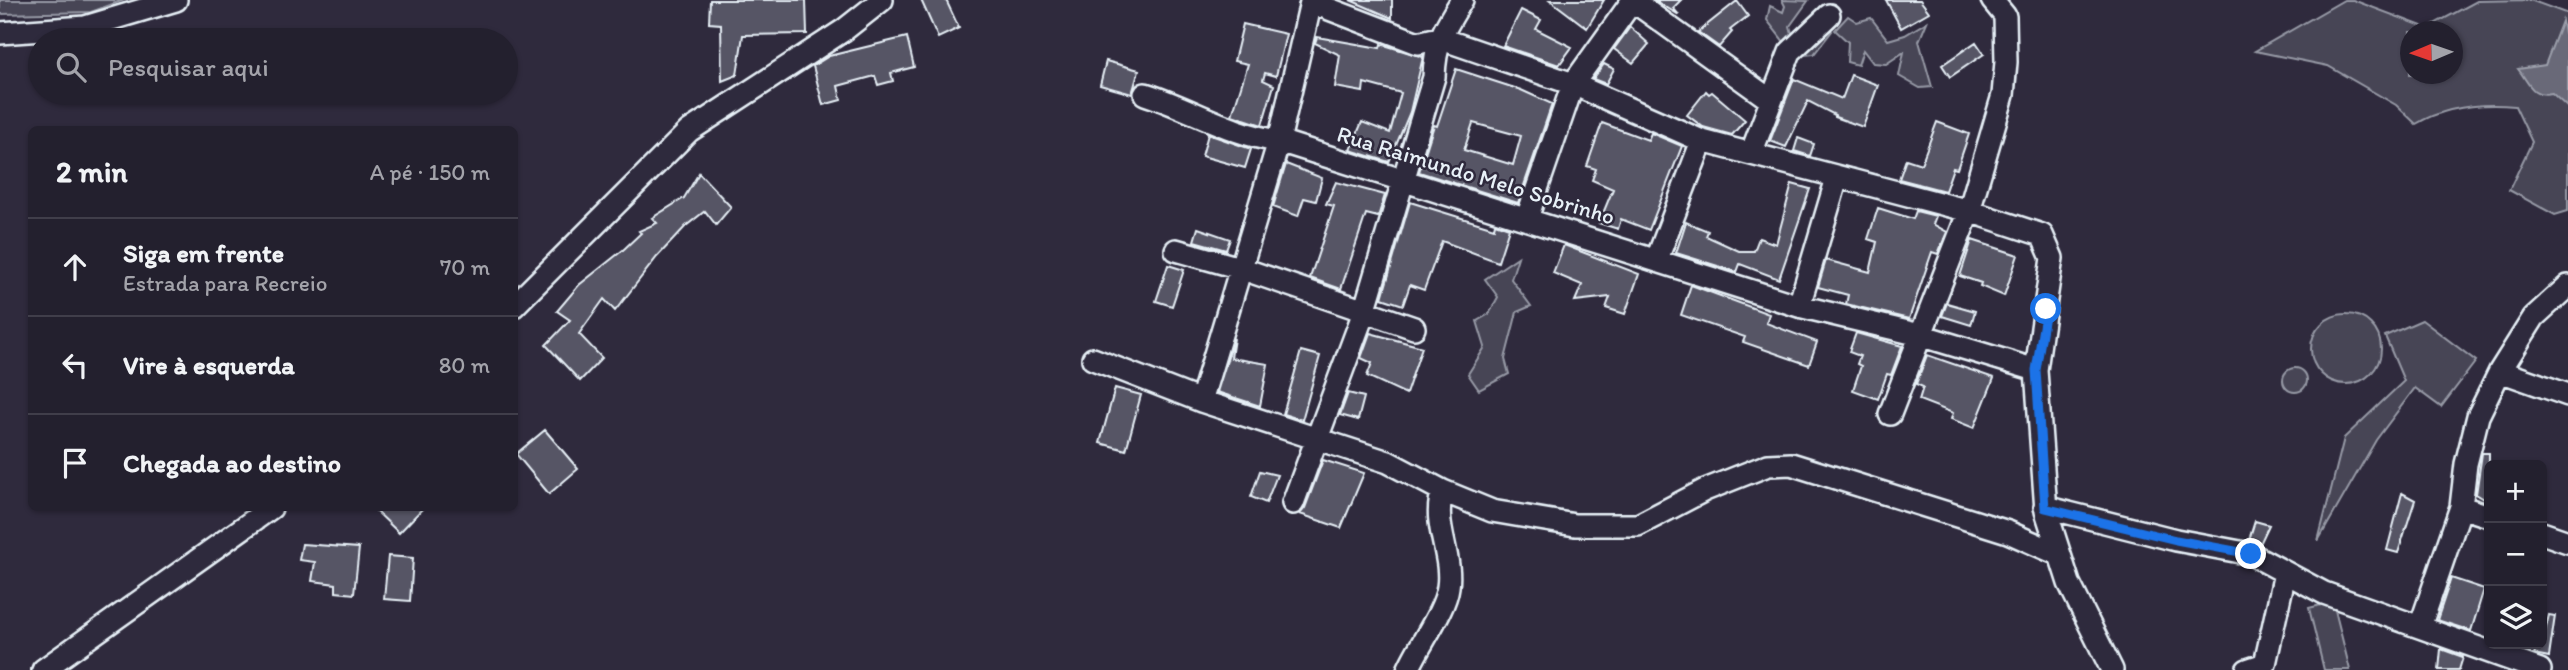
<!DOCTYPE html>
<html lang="pt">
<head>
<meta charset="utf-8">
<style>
	body { margin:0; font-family:Itim,sans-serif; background:#2b2836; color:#f1f3f6 }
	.controls { position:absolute; right:21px; bottom:21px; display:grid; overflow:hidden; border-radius:10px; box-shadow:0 2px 5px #0004 }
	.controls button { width:63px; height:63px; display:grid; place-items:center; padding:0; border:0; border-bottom:2px solid #403e4a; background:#23202e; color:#f1f3f6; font:35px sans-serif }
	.compass { position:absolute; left:2400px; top:21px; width:63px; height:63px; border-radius:50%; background:#23202e; box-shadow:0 2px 5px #0004; rotate:268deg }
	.stop { position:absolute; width:21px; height:21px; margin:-16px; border:5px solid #1a73e8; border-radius:50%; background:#fff }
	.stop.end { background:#1a73e8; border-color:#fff; box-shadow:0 2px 7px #0008 }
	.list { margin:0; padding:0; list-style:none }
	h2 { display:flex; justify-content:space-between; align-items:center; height:91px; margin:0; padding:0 28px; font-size:30px }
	h2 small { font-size:23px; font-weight:400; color:#a3a3aa }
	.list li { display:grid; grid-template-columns:46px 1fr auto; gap:21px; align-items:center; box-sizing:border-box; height:98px; padding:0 28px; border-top:2px solid #403e4a }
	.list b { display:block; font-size:26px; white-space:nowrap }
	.list p { margin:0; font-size:23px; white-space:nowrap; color:#a3a3aa }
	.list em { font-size:23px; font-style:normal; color:#a3a3aa }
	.icon { flex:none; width:38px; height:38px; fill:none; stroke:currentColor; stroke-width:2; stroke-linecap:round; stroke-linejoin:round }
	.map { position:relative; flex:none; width:2568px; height:670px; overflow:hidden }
	.search { position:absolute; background:#23202e; box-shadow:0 2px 5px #0004; left:28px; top:28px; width:490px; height:77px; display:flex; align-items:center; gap:18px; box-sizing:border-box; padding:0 24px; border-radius:38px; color:#a3a3aa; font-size:26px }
	.panel { position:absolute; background:#23202e; box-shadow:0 2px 5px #0004; left:28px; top:126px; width:490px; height:385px; border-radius:10px }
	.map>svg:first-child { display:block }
	.green { fill:#464455; stroke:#979aa6; stroke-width:2; fill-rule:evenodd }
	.water { fill:#696978; stroke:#9c9fab; stroke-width:2 }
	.building { fill:#575565; stroke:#e8f1f8; stroke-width:2; fill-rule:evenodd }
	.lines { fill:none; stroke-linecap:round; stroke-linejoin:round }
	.minor-casing { stroke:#e8f1f8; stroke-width:26 }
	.minor { stroke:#2f2a3d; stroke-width:21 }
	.route { stroke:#1a73e8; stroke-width:9 }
	.labels { text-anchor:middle; stroke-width:5; stroke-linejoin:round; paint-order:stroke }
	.street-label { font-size:23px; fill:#e8f1f8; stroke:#2f2a3d }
</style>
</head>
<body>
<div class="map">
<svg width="2568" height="670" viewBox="0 0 2568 670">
	<rect width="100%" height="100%" fill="#2f2a3d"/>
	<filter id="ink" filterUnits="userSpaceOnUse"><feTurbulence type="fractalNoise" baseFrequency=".0143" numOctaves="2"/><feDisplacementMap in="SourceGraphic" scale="14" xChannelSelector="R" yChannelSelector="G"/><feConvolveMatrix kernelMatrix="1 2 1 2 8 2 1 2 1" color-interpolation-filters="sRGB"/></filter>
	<g filter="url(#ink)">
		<!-- green -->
		<path class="green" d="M0,0H124L91,12L0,14Z
			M1782,0L1808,1L1790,26L1793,37L1820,18L1832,31L1814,54L1795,56L1767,20L1770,6L1783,12L1785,6Z
			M2344,0H2353L2427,28L2477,1L2530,0L2568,14V211L2555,215L2509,190L2532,142L2515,106C2481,103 2445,107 2416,124L2396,105L2328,66L2255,51ZM2410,32H2452V74H2410Z
			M1848,16L1857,22L1871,18L1888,40L1905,35L1927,22L1919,41L1932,87L1920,88L1899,76L1904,52L1886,64L1873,63L1863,50L1858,65L1847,62L1848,42L1835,30Z
			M1518,257L1511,279L1531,306L1517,312L1505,359L1509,374L1479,390L1468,374L1485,347L1477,321L1489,314L1498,297L1485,279Z
			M2311 349a35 35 0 1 1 70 0a35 35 0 1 1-70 0Z
			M2422,320L2476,361L2441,407L2415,388L2376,440L2318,541L2344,438L2404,381L2385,336Z
			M2283 380a12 12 0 1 1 24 0a12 12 0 1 1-24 0Z
			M2333,602L2350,670H2324L2309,608Z"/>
		<!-- water -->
		<path class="water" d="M2562,21L2564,34H2568V108L2552,93C2531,97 2530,84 2518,69L2545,65Z"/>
		<!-- building -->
		<path class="building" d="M710,0H806L807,34L743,35L737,75L722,81L721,24L709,23Z
			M921,0H946L959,28L938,38Z
			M1350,0H1392V18Z
			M1550,0H1604L1587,28Z
			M1654,0H1681L1673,8L1679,15Z
			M1886,0H1920L1929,12L1901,28Z
			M1737,1L1748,16L1730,30L1732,32L1719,47L1698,32Z
			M1521,10L1541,20L1536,29L1572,47L1559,65L1503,46Z
			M1243,24L1286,34L1276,76L1265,73L1263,80L1274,85L1262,125L1232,115L1248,64L1234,61Z
			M1630,27L1649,44L1633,63L1614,49Z
			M907,37L914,67L891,73L893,81L878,85L875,76L838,86L841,100L823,105L813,66L829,56Z
			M1317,37L1380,48L1381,44L1423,57L1410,112L1389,162L1350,150L1362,122L1390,133L1401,93L1364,83L1363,92L1335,87L1340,55L1315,43Z
			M1976,42L1984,54L1950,77L1942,65Z
			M1106,61L1139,70L1132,94L1100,85Z
			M1604,64L1614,69L1606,84L1593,79Z
			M1456,69L1521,90L1552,104L1518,203L1419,172L1434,125L1437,126ZM1473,123L1521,136L1513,165L1464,150Z
			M1851,75L1878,85L1863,127L1835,117V115L1808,101L1786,147L1770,141L1794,79L1842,99Z
			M1706,91L1709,94L1712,92L1745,120L1732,135L1703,127L1687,115Z
			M1937,122L1969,134L1957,169L1953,168L1945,191L1899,179L1906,159L1921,164Z
			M1602,123L1648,140L1651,133L1682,146L1649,230L1621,219L1618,229L1599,223L1613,189L1592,180L1596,169L1587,166Z
			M1208,134L1251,149L1245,168L1202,156Z
			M1798,138L1814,144L1810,156L1794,151Z
			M1286,164L1322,178L1316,201L1304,198L1298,216L1273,207Z
			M699,173L731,207L716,225L705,211L686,226L657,257L615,311L604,299L579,334L602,358L580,381L546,345L570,320L557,311L579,285L623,250L641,233L639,231L657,223L652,218L684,198Z
			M1336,182L1385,195L1378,217L1366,214L1341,289L1310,278L1334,206L1326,204Z
			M1792,184L1810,189L1779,279L1740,264L1737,272L1676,253L1686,222L1708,231L1706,236L1739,251H1754L1759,238L1776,244Z
			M1410,202L1494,228L1495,223L1509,228L1498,262L1442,241L1424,290L1410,285L1403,305L1382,298Z
			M1878,208L1913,219L1916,211L1936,216L1933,224L1947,232L1938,254L1932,252L1909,319L1846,304L1848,295L1818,287L1826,260L1870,272L1877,242L1868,239Z
			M1198,228L1230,239L1226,250L1194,241Z
			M1972,240L2018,255L2004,296L1980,286L1981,283L1960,276Z
			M1564,245L1639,274L1625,314L1606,308L1610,297L1575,301L1582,285L1553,273Z
			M1168,265L1184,270L1172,306L1156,301Z
			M1691,285L1769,314L1766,323L1817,342L1809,365L1743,342L1745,337L1681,315Z
			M1947,303L1975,311L1971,325L1942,316Z
			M1370,333L1422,347L1406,394L1367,376L1372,363L1361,358Z
			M1856,333L1902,346L1891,375L1887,374L1878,399L1853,390L1861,366L1857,364L1860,356L1849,352Z
			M1234,338L1231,358L1268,364L1260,406L1217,392Z
			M1301,351L1320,356L1302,420L1283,414Z
			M1927,355L1994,378L1974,428L1951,419L1953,413L1919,400L1923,387L1916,384Z
			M1115,388L1141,395L1126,450L1100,443Z
			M1348,393L1364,397L1358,420L1340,415Z
			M545,430L578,469L549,494L516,454Z
			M2482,453H2489V502L2476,494Z
			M1323,460L1364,473L1341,528L1300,514L1305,508Z
			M1260,471L1277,475L1266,503L1251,497Z
			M2402,493L2415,500L2398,553L2387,550Z
			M373,508H423L399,533Z
			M2255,521L2269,525L2260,544L2249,540Z
			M302,544L359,548L354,594L336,592V584L312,581L315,562L299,560Z
			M388,556L413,558L410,601L384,599Z
			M2451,578L2484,589L2471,631L2437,620Z
			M2549,615L2555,616L2549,657L2534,654L2538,644H2542Z
			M2441,649L2463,657L2459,670H2439Z"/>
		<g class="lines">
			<defs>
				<path id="minor" d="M1633,1L1769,99
					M0,33L85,27L176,0
					M1145,94C1190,108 1231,135 1279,141L1311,2L1418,43L1439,38L1573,84L1702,141L1969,211L2042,235L2052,258L2036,370L2046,511L2069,583L2112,670
					M1752,151L1790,52L1829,15
					M1527,218L1573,84L1633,0
					M1176,250L1240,268L1414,328
					M1657,259L1702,141
					M514,306L689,131L844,30L882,0
					M1799,306L1837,178
					M1093,359L1201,401L1388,462L1443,491C1431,522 1453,555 1448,587C1445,611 1418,646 1408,670
					M2500,371L2568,395
					M1201,401L1279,141L1799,306L1920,335L2036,370
					M1890,414L1969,211L2003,95L2006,62L2005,16L1992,0
					M1443,491L1492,511L1575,525H1638L1705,490L1768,465L1791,464L2008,532L2060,555
					M1293,503L1364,312L1434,77C1435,42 1444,29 1462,0
					M2045,507L2176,540L2251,554L2324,593L2540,670
					M2461,507L2489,516
					M2542,533L2568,542
					M2420,627L2461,507L2466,464L2478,416L2500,371L2534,317L2568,286
					M43,670L271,508
					M2247,670L2265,664L2285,573"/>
			</defs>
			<!-- minor casing -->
			<use href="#minor" class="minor-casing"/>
			<!-- minor -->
			<use href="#minor" class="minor"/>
		</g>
	</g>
	<g class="lines" filter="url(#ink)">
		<!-- route -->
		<path class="route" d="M2046,309L2036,370L2045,508L2176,540L2251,554"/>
	</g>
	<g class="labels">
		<!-- street labels -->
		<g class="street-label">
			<text transform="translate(1476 175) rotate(17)" y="8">Rua Raimundo Melo Sobrinho</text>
		</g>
	</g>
</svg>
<div class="controls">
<button>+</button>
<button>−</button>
<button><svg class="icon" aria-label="layers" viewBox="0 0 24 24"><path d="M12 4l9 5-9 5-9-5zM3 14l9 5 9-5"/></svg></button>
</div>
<svg class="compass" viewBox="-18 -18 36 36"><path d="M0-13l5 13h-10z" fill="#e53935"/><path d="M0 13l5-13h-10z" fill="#a3a3aa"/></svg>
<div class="stop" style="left:2046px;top:309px"></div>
<div class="stop end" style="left:2251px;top:554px"></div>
<div class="search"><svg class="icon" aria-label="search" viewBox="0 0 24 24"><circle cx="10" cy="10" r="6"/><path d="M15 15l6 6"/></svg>Pesquisar aqui</div>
<section class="panel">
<h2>2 min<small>A pé · 150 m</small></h2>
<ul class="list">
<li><svg class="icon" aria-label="ahead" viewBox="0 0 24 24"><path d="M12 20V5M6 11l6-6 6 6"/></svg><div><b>Siga em frente</b><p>Estrada para Recreio</p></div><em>70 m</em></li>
<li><svg class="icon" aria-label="left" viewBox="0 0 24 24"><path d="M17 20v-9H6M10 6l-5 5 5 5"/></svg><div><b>Vire à esquerda</b></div><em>80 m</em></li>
<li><svg class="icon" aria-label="arrive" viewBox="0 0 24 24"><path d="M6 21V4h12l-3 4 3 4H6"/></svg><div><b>Chegada ao destino</b></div></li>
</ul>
</section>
</div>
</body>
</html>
